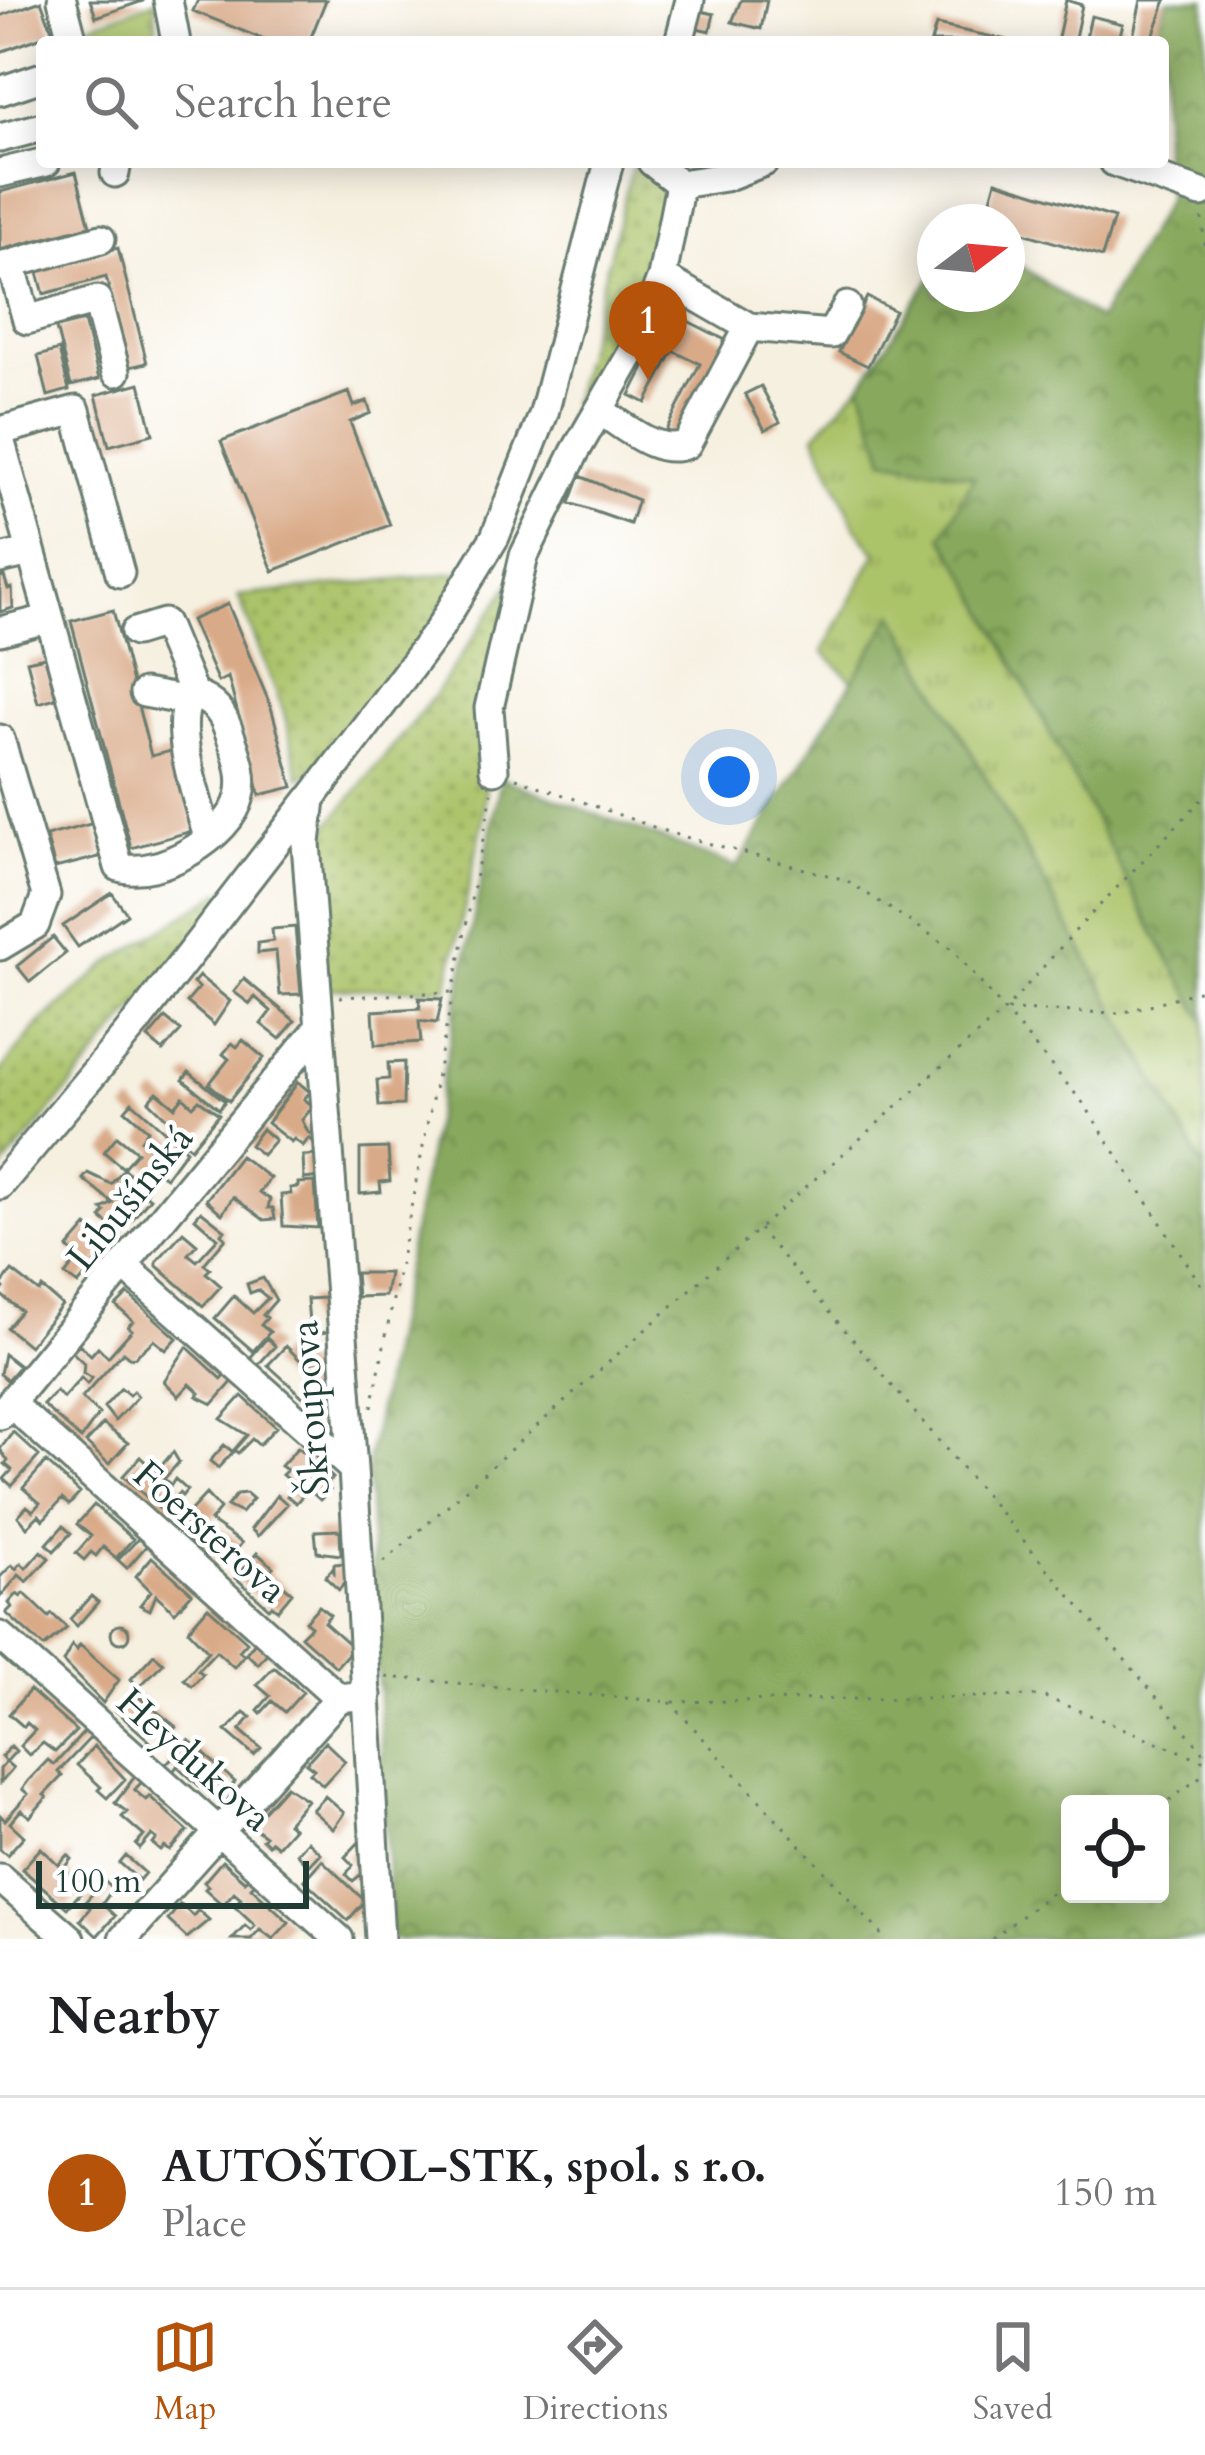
<!DOCTYPE html>
<html lang="en">
<head>
<meta charset="utf-8">
<style>
	body { margin:0; font-family:Cardo,serif; background:#f2f2f2; color:#202124 }
	.controls { position:absolute; right:36px; bottom:36px; display:grid; overflow:hidden; border-radius:12px; box-shadow:0 6px 30px #0003 }
	.controls button { width:108px; height:108px; display:grid; place-items:center; padding:0; border:0; border-bottom:3px solid #e0e0e0; background:#fff; color:#202124; font:60px sans-serif }
	.compass { position:absolute; left:917px; top:204px; width:108px; height:108px; border-radius:50%; background:#fff; box-shadow:0 6px 30px #0003; rotate:74deg }
	.scale { position:absolute; left:36px; bottom:30px; width:273px; box-sizing:border-box; padding-left:12px; border:6px solid #1f3d34; border-top:0; font-size:33px; line-height:42px; white-space:nowrap; color:#1f3d34; -webkit-text-stroke:9px #fff; paint-order:stroke }
	.you { position:absolute; left:729px; top:777px; width:42px; height:42px; margin:-30px; border:9px solid #fff; border-radius:50%; background:#1a73e8; box-shadow:0 0 0 18px #1a73e833 }
	.badge { display:grid; place-items:center; width:78px; height:78px; border-radius:50%; background:#b45309; color:#fff; font-size:39px; font-weight:700 }
	.pin { position:absolute; translate:-50% -99px; filter:drop-shadow(0 3px 6px #0008) }
	.pin::after { content:''; position:absolute; top:63px; width:42px; height:36px; background:inherit; clip-path:polygon(0 0,100% 0,50% 100%) }
	.list { margin:0; padding:0; list-style:none }
	h2 { display:flex; justify-content:space-between; align-items:center; height:156px; margin:0; padding:0 48px; font-size:51px }
	h2 small { font-size:39px; font-weight:400; color:#757577 }
	.list li { display:grid; grid-template-columns:78px 1fr auto; gap:36px; align-items:center; box-sizing:border-box; height:192px; padding:0 48px; border-top:3px solid #e0e0e0 }
	.list b { display:block; font-size:45px; white-space:nowrap }
	.list p { margin:0; font-size:39px; white-space:nowrap; color:#757577 }
	.list em { font-size:39px; font-style:normal; color:#757577 }
	.icon { flex:none; width:66px; height:66px; fill:none; stroke:currentColor; stroke-width:2; stroke-linecap:round; stroke-linejoin:round }
	.map { position:relative; flex:none; width:1205px; height:1939px; overflow:hidden }
	.search { position:absolute; background:#fff; box-shadow:0 6px 30px #0003; left:36px; right:36px; top:36px; height:132px; display:flex; align-items:center; gap:30px; box-sizing:border-box; padding:0 42px; border-radius:12px; color:#757577; font-size:45px }
	.sheet { height:348px; background:#fff }
	nav { display:flex; justify-content:space-around; align-items:center; box-sizing:border-box; height:168px; border-top:3px solid #e0e0e0; background:#fff; font-size:33px; color:#757577 }
	nav a { display:grid; justify-items:center; gap:6px }
	nav .on { color:#b45309 }
	.map>svg:first-child { display:block }
	.grass { fill:url(#grass-tufts); stroke:#65804e; stroke-width:3 }
	.forest { fill:url(#forest-crowns); stroke:#547348; stroke-width:3; fill-rule:evenodd }
	.garden { fill:url(#garden-dots); stroke:#65804e; stroke-width:3 }
	.building { fill:#d9aa88 }
	.lines { fill:none; stroke-linecap:round; stroke-linejoin:round }
	.minor-casing { stroke:#6a7c70; stroke-width:33 }
	.path { stroke:#6a7c70; stroke-width:3; stroke-dasharray:3 9; stroke-linecap:butt }
	.minor { stroke:#fff; stroke-width:27 }
	.labels { text-anchor:middle; stroke-width:9; stroke-linejoin:round; paint-order:stroke }
	.street-label { font-size:39px; fill:#1f3d34; stroke:#fff }
</style>
</head>
<body>
<div class="map">
<svg width="1205" height="1939" viewBox="0 0 1205 1939">
	<defs>
		<pattern id="grass-tufts" width="24" height="20" patternUnits="userSpaceOnUse" patternTransform="scale(3)"><rect width="24" height="20" fill="#abc369"/><path d="M3 7l-1-3M5 7V3M7 7l1-3M15 17l-1-3M17 17v-4M19 17l1-3" fill="none" stroke="#8ba057"/></pattern>
		<pattern id="forest-crowns" width="20" height="18" patternUnits="userSpaceOnUse" patternTransform="scale(3)"><rect width="20" height="18" fill="#88a95d"/><path d="M2 6a3 3 0 1 1 6 0M12 15a3 3 0 1 1 6 0" fill="none" stroke="#6f8b4e"/></pattern>
		<pattern id="garden-dots" width="8" height="8" patternUnits="userSpaceOnUse" patternTransform="scale(3)"><rect width="8" height="8" fill="#abc369"/><path d="M2 2h.1M6 6h.1" fill="none" stroke="#8ba057" stroke-width="1.8" stroke-linecap="round"/></pattern>
	</defs>
	<rect width="100%" height="100%" fill="#fff"/>
	<filter id="ink" filterUnits="userSpaceOnUse"><feTurbulence type="fractalNoise" baseFrequency=".00833" numOctaves="2"/><feDisplacementMap in="SourceGraphic" scale="24" xChannelSelector="R" yChannelSelector="G"/><feConvolveMatrix kernelMatrix="1 2 1 2 8 2 1 2 1" color-interpolation-filters="sRGB"/></filter>
	<filter id="wash" filterUnits="userSpaceOnUse"><feTurbulence type="fractalNoise" baseFrequency=".004" numOctaves="4" result="noise"/><feDisplacementMap in="SourceGraphic" scale="48" xChannelSelector="R" yChannelSelector="G"/><feGaussianBlur stdDeviation="2.7" result="paint"/><feColorMatrix in="noise" values="0 0 0 0 0 0 0 0 0 0 0 0 0 0 0 0 0 1.4 0 .05"/><feComposite in="paint" operator="in"/></filter>
	<g filter="url(#wash)">
		<rect width="100%" height="100%" fill="#f6f0e0"/>
		<!-- grass -->
		<path class="grass" d="M155,1L157,42H85L82,28Z
			M861,384L885,459L974,476L942,536L971,582L1155,934L1205,1021V1170L895,615L853,681L823,652L876,553L855,526L815,435Z"/>
		<!-- forest -->
		<path class="forest" d="M1168,0H1205V1021L1155,934L971,582L942,536L974,476L885,459L861,384L935,271V294H1007V256L1098,320L1167,200L1168,190L1134,162H1163V42H1153Z
			M894,614L1205,1170V1939H391L367,1465L501,778L737,867ZM1070,1804H1160V1894H1070Z"/>
		<!-- garden -->
		<path class="garden" d="M633,164L654,171L668,187L652,289L564,454L559,452Z
			M465,572L435,622L314,769L300,778L283,710L238,596Z
			M512,581L480,742L486,780L484,818L447,988L320,989L318,838L434,696Z
			M221,892L227,898L0,1172V1073L11,1058L40,1023L109,963Z"/>
		<g id="blocks">
			<!-- building -->
			<path class="building" d="M90,0H143V1L96,17Z
				M198,0H326L309,42H270L193,11Z
				M741,0H767L761,29L732,22Z
				M1066,0L1082,5L1074,42H1057Z
				M1141,0H1166L1151,42H1132Z
				M41,1L53,33L0,52V16Z
				M696,10L714,14L710,31L692,27Z
				M1091,16L1123,24L1118,42H1085Z
				M936,25L1007,40V42H931Z
				M76,172L90,226L0,250V192Z
				M996,181L1114,218L1102,257L1007,228V222L985,221Z
				M118,248L147,363L130,367L106,277L44,294L37,269Z
				M867,297L895,311L868,366L839,352Z
				M672,313L731,343L681,440L665,432L700,364L673,351L646,403L630,395Z
				M84,321L99,379L71,386L56,328Z
				M59,350L69,390L48,396L38,356Z
				M140,383L153,434L109,446L96,395Z
				M761,386L780,422L765,430L745,394Z
				M349,392L354,406L367,401L371,413L350,422L390,525L273,571L221,441Z
				M580,476L638,500L630,524L570,503Z
				M4,576L8,589L12,588L13,608L0,612V577Z
				M228,604L271,707L293,787L260,795L228,677L218,682L191,620Z
				M113,610L151,756L175,750L196,830L131,848L71,621Z
				M45,657L56,698L38,703L27,661Z
				M94,823L103,856L55,868L46,836Z
				M112,893L127,914L78,947L63,926Z
				M295,927L301,994L280,995L276,951L258,953V943L273,941L272,929Z
				M53,937L66,953L30,982L17,966Z
				M199,976L230,1001L214,1025L187,1002L199,988L193,983Z
				M244,979L295,1021L280,1039L261,1024L271,1011L255,997L250,1004L234,992Z
				M419,998L442,999L437,1023L419,1021L421,1042L375,1045L373,1011L420,1008Z
				M165,1018L181,1031L163,1051L148,1038Z
				M243,1040L264,1058L229,1101L209,1084L229,1059L223,1054L232,1043L237,1047Z
				M404,1062L403,1105L379,1106L377,1080L389,1079L388,1063Z
				M189,1072L225,1101L219,1109L183,1080Z
				M298,1082L310,1092L304,1099L313,1106L302,1120L308,1132L319,1137V1147L309,1138L303,1146L294,1139L291,1142L267,1123Z
				M157,1092L175,1107L183,1097L193,1106L199,1100L219,1114L191,1148L177,1137L181,1132L149,1101Z
				M132,1102L186,1150L166,1177L144,1164L155,1152L141,1140L148,1130L125,1110Z
				M262,1129L275,1140L262,1155L250,1145Z
				M117,1136L137,1152L123,1168L104,1152Z
				M388,1148L390,1181L380,1182L381,1192L360,1194V1149Z
				M320,1155L321,1177L304,1179L303,1156Z
				M240,1156L270,1178L259,1193L270,1199L268,1208H273L275,1219L264,1220L233,1197L222,1214L206,1200Z
				M124,1169L148,1189L145,1194L150,1198L120,1234L101,1218L105,1212L102,1209L113,1203L83,1179L88,1173L111,1184Z
				M315,1182L318,1228L283,1226L281,1195L291,1194L290,1188L298,1187V1183Z
				M201,1211L225,1230L221,1234L226,1238L204,1264L210,1269L206,1273L221,1286L203,1306L157,1266V1261L183,1232L197,1244L188,1254L197,1261L218,1238L195,1218Z
				M87,1226L98,1235L94,1240L107,1250L78,1285L65,1275L79,1257L68,1248Z
				M12,1271L39,1292L42,1288L62,1305L29,1346L7,1328L21,1311L0,1294L4,1288L1,1285Z
				M355,1273H389L385,1296L357,1297Z
				M263,1278L276,1300L263,1315L267,1318L261,1325L270,1332L253,1351L215,1318L234,1296L253,1313L268,1298L258,1290L250,1293L247,1284Z
				M128,1294L177,1338L166,1350L154,1340L135,1357L130,1358L123,1352L82,1398L99,1414L81,1439L43,1405L56,1391L63,1398L81,1378L87,1384L92,1378L83,1373L84,1363L72,1352L79,1344L91,1355L98,1347L108,1357L132,1330L128,1327L133,1321L116,1306Z
				M326,1298L328,1332L310,1334L307,1299Z
				M267,1338L275,1346L258,1365L250,1358Z
				M286,1346L307,1367L314,1360L335,1358L336,1373L320,1378L331,1388L314,1407L268,1365Z
				M187,1347L222,1379L226,1374L234,1380L213,1404L197,1396L200,1393L190,1384L179,1396L164,1381Z
				M4,1354L19,1366L7,1380L0,1374Z
				M121,1388L129,1395L133,1391L138,1396L115,1421L104,1407Z
				M242,1396L276,1427L259,1445L252,1439L238,1453L234,1450L247,1435L221,1419Z
				M103,1424L128,1443L109,1464L86,1443Z
				M13,1432L39,1456L12,1486L4,1479L12,1470L5,1464L8,1461L0,1449Z
				M224,1445L233,1452L218,1468L210,1461Z
				M298,1447L333,1478L325,1486L330,1490L320,1500L308,1489L296,1503L287,1496L300,1482L296,1478L292,1483L282,1475L287,1470L281,1466Z
				M173,1452L179,1462L164,1479L171,1485L175,1479L187,1490L182,1496L179,1493L162,1511L123,1476L140,1457L156,1472Z
				M46,1462L80,1493L69,1505L62,1499L43,1520L39,1515L27,1527L18,1516L27,1506L33,1511L40,1503L23,1488Z
				M246,1493L253,1499L241,1513L227,1506L237,1494Z
				M206,1494L220,1509L210,1521L242,1543L222,1565L180,1522Z
				M277,1495L287,1504L258,1536L251,1529Z
				M94,1505L133,1539L116,1558L103,1547L96,1556L91,1552L84,1560L76,1553L91,1536L77,1524Z
				M63,1526L71,1533L54,1551L47,1544Z
				M340,1530L341,1555L317,1552L315,1531Z
				M140,1537L148,1544L127,1568L118,1560Z
				M41,1551L49,1558L27,1582L19,1575L0,1597V1577L12,1565L16,1569L21,1563L26,1568Z
				M257,1553L273,1567L268,1572L292,1593L278,1610L272,1605L269,1608L236,1578Z
				M152,1557L192,1593L175,1612L156,1595L150,1610L140,1605L151,1591L136,1576Z
				M348,1563L349,1584L345,1582L339,1590L325,1577L332,1569L334,1572V1564Z
				M24,1593L49,1617L52,1614L67,1628L44,1647L6,1613L12,1607L9,1603L17,1594L21,1597Z
				M91,1596L98,1602L77,1626L70,1619Z
				M319,1606L330,1615L324,1622L353,1648L336,1667L301,1636L311,1626L305,1621Z
				M208,1607L247,1642L239,1651L244,1655L234,1667L216,1651L198,1670L203,1674L192,1686L184,1679L208,1651L188,1630Z
				M111 1634a9 9 0 1 1 18 0a9 9 0 1 1-18 0Z
				M256,1641L268,1652L258,1664L246,1653Z
				M72,1645L77,1650L80,1645L119,1680L103,1703L63,1662Z
				M154,1654L163,1663L139,1687L131,1679Z
				M274,1667L303,1692L285,1712L272,1701L261,1713L258,1710L270,1696L257,1685Z
				M30,1690L76,1731L55,1752L43,1743L29,1755L20,1746L35,1730L27,1723L24,1727L9,1714Z
				M133,1692L176,1727L157,1748L116,1711Z
				M244,1712L251,1717L240,1730L261,1748L254,1755L226,1731Z
				M86,1730L92,1736L58,1772L62,1776L44,1795L47,1797L30,1817L21,1810L10,1823L24,1836L7,1855L0,1849V1815L5,1820L28,1794L22,1789L28,1781L48,1760L54,1765Z
				M189,1740L235,1782L217,1802L177,1766L173,1772L165,1765Z
				M325,1742L345,1761L323,1785L310,1773L314,1769L306,1763Z
				M11,1746L16,1751L6,1762L13,1768L0,1783V1769L6,1762L1,1757Z
				M94,1746L125,1779L107,1798L98,1790L101,1787L77,1765Z
				M136,1775L143,1781L134,1790L146,1800L149,1796L188,1831L170,1851L165,1847L161,1851L153,1844L157,1839L152,1835L140,1849L136,1845L144,1836L122,1817L127,1812L115,1803Z
				M286,1786L307,1800L287,1823L293,1828L277,1846L271,1841L268,1845L262,1839L265,1836L245,1821L254,1811L259,1816Z
				M325,1796L344,1813L333,1829L312,1810Z
				M362,1839L364,1872L353,1881L346,1874L353,1865L345,1857Z
				M307,1841L320,1853L308,1866L296,1853Z
				M41,1848L59,1865L68,1855L72,1859L64,1869L85,1888L67,1908L22,1869Z
				M126,1856L145,1873L139,1880L120,1863Z
				M322,1860L365,1901L348,1920L304,1880Z
				M222,1861L245,1881L249,1876L256,1882L251,1887L289,1922L273,1939L260,1929L251,1939H232L245,1925L251,1930L255,1925L235,1906L241,1898L234,1892L223,1905L205,1889L208,1886L204,1882Z
				M104,1881L113,1889L102,1904L115,1916L97,1936L80,1920L90,1908L84,1903Z
				M180,1904L193,1916L198,1910L209,1920L187,1938L168,1920Z"/>
		</g>
	</g>
	<g filter="url(#ink)">
		<use href="#blocks" fill-opacity="0" stroke="#6a7c70" stroke-width="3"/>
		<g class="lines">
			<defs>
				<path id="minor" d="M62,0L73,42
					M168,0L176,42
					M679,42L690,0
					M0,91L42,77
					M0,138L42,127
					M652,162L680,184L725,177L764,162
					M1114,162L1201,193
					M0,173L46,162
					M115,173L117,162
					M11,264L27,320L97,300L116,372
					M0,267L101,239
					M749,327L831,334L847,306
					M599,410C625,426 657,457 687,444L749,327L662,277
					M0,431L76,410L120,573
					M0,439L119,867C157,880 231,836 240,796C245,777 238,758 232,740C225,719 220,706 200,697L188,701C173,733 199,804 208,838
					M0,559L30,552
					M0,631L47,619
					M135,632L164,623L195,698
					M144,693L188,701
					M0,739L46,895L35,925L0,946
					M494,770L489,708L524,556L575,452L632,353L662,277L680,184
					M0,1185L137,1022L309,800
					M123,1265L353,1469
					M10,1403L339,1698L367,1695
					M0,1415L319,1028
					M0,1636L339,1939
					M0,1878L70,1939
					M123,1939L339,1698
					M380,1939L353,1469L306,843L311,799L437,632L495,537L544,413L609,162"/>
			</defs>
			<!-- minor casing -->
			<use href="#minor" class="minor-casing"/>
			<!-- path -->
			<path class="path" d="M1202,218L1205,254
				M516,778L670,833L846,880L951,948L1084,1104L1205,1291
				M340,997L451,992
				M1007,1010L1122,1013L1205,989
				M759,1229L1205,1754
				M372,1407L492,793
				M384,1562L1005,1010L1077,929L1205,796
				M386,1677L670,1702L1042,1696L1205,1761
				M670,1702L886,1939
				M1160,1808L1205,1773
				M992,1939L1070,1878"/>
			<!-- minor -->
			<use href="#minor" class="minor"/>
		</g>
	</g>
	<g class="labels">
		<!-- street labels -->
		<g class="street-label">
			<text transform="translate(129 1197) rotate(-51)" y="14">Libušínská</text>
			<text transform="translate(309 1408) rotate(-94)" y="14">Škroupova</text>
			<text transform="translate(211 1531) rotate(42)" y="14">Foersterova</text>
			<text transform="translate(195 1759) rotate(42)" y="14">Heydukova</text>
		</g>
	</g>
</svg>
<div class="controls">
<button><svg class="icon" aria-label="locate" viewBox="0 0 24 24"><circle cx="12" cy="12" r="6"/><path d="M12 2v4M12 18v4M2 12h4M18 12h4"/></svg></button>
</div>
<svg class="compass" viewBox="-18 -18 36 36"><path d="M0-13l5 13h-10z" fill="#e53935"/><path d="M0 13l5-13h-10z" fill="#757577"/></svg>
<div class="scale">100 m</div>
<div class="you"></div>
<div class="pin badge" style="left:648px;top:380px">1</div>
<div class="search"><svg class="icon" aria-label="search" viewBox="0 0 24 24"><circle cx="10" cy="10" r="6"/><path d="M15 15l6 6"/></svg>Search here</div>
</div>
<section class="sheet">
<h2>Nearby<small></small></h2>
<ul class="list">
<li><span class="badge">1</span><div><b>AUTOŠTOL-STK, spol. s r.o.</b><p>Place</p></div><em>150 m</em></li>
</ul>
</section>
<nav>
<a class="on"><svg class="icon" aria-label="map" viewBox="0 0 24 24"><path d="M3 6l6-2 6 2 6-2v14l-6 2-6-2-6 2zM9 4v14M15 6v14"/></svg>Map</a>
<a><svg class="icon" aria-label="directions" viewBox="0 0 24 24"><path d="M12 3l9 9-9 9-9-9zM9 14v-3h6M13 9l2 2-2 2"/></svg>Directions</a>
<a><svg class="icon" aria-label="saved" viewBox="0 0 24 24"><path d="M7 4h10v16l-5-4-5 4z"/></svg>Saved</a>
</nav>
</body>
</html>
